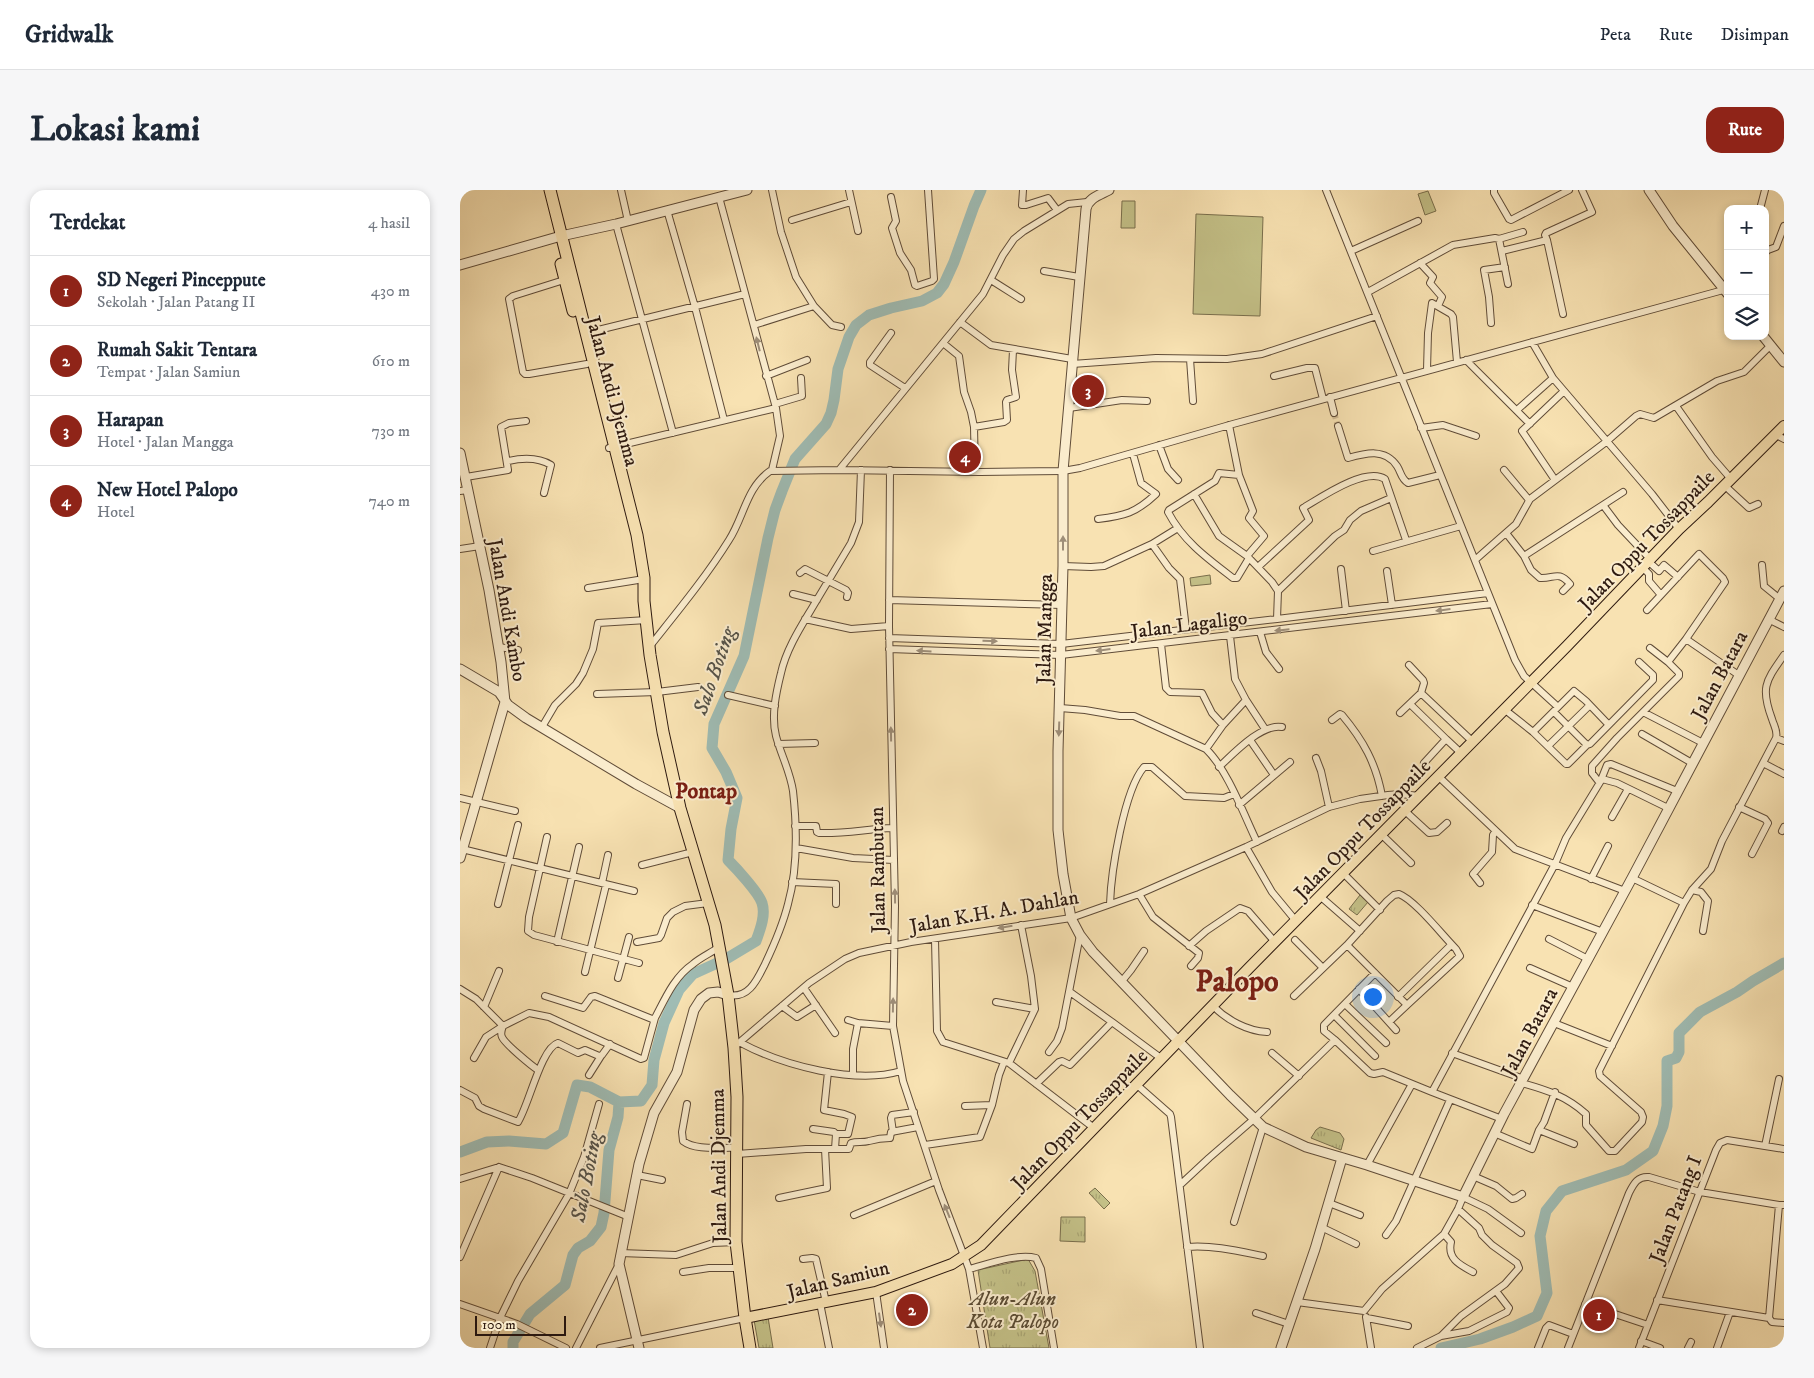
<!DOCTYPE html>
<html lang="id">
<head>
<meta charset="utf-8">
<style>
	body { margin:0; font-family:"IM FELL DW Pica",serif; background:#f6f6f7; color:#1f2937 }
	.controls { position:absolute; right:15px; top:15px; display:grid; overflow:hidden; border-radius:10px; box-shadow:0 2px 8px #0003 }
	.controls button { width:45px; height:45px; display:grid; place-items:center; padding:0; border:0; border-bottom:1px solid #e0e1e3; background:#fff; color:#1f2937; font:25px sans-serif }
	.scale { position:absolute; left:15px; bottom:12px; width:91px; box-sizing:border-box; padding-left:5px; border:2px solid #2e1a10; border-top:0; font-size:14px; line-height:18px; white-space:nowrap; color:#2e1a10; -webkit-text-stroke:4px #faeccd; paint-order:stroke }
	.you { position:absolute; left:912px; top:806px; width:18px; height:18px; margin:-12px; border:4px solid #fff; border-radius:50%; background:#1a73e8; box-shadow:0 0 0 8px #1a73e833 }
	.badge { display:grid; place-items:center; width:32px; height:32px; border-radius:50%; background:#8f2418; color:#fff; font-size:16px; font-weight:700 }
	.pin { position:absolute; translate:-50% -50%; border:2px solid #fff; box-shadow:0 1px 5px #0006 }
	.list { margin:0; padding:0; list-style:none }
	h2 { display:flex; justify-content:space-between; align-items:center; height:65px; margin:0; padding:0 20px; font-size:21px }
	h2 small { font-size:16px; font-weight:400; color:#747a83 }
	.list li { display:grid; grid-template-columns:32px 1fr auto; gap:15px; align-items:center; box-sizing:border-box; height:70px; padding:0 20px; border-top:1px solid #e0e1e3 }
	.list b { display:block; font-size:19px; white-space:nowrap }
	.list p { margin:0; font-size:16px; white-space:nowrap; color:#747a83 }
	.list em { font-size:16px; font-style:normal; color:#747a83 }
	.icon { flex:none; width:28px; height:28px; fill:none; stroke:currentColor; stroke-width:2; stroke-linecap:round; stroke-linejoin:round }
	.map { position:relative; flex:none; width:1324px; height:1158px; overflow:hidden; border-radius:15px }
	header { display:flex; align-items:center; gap:30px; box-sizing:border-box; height:70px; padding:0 25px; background:#fff; border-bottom:1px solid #e0e1e3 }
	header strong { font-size:24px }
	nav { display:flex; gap:28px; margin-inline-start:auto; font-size:18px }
	.intro { display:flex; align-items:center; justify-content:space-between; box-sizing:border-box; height:120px; padding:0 30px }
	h1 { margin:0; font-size:35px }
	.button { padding:12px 22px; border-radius:15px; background:#8f2418; color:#fff; font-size:18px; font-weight:700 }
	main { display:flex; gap:30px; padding:0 30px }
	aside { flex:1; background:#fff; border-radius:15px; box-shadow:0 2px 8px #0003 }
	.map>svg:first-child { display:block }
	.grass { fill:#c4c188; stroke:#796e4c }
	.park { fill:url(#park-tufts); stroke:#796e4c }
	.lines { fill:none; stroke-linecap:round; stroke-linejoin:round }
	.river { stroke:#9fbcb4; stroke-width:11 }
	.minor-tunnel { stroke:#d0ba92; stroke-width:6; stroke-dasharray:6 3; stroke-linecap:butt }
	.minor-casing { stroke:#604c38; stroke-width:8 }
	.tertiary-casing { stroke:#604c38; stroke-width:11 }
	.primary-casing { stroke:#2e1a10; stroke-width:12 }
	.trunk-casing { stroke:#2e1a10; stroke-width:13 }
	.minor { stroke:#faeccd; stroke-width:6 }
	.tertiary { stroke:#faeccd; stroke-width:9 }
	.primary { stroke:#f8e2b2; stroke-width:10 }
	.trunk { stroke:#f8e2b2; stroke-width:11 }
	.oneway { fill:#9e8e78 }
	.labels { text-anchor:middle; stroke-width:4; stroke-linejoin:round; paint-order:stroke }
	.street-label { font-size:20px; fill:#2e1a10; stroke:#faeccd }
	.park-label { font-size:20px; font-style:italic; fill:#5b4c34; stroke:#faeccd }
	.water-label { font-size:21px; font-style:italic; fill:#565349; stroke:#faeccd }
	.quarter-label { font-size:22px; font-weight:bold; fill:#7a1f14; stroke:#faeccd }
	.town-label { font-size:30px; font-weight:bold; fill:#7a1f14; stroke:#faeccd }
</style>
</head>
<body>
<header>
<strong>Gridwalk</strong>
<nav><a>Peta</a><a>Rute</a><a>Disimpan</a></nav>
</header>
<div class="intro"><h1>Lokasi kami</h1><a class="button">Rute</a></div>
<main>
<aside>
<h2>Terdekat<small>4 hasil</small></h2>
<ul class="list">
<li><span class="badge">1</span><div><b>SD Negeri Pinceppute</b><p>Sekolah · Jalan Patang II</p></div><em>430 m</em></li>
<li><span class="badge">2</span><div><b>Rumah Sakit Tentara</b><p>Tempat · Jalan Samiun</p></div><em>610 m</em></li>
<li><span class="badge">3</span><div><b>Harapan</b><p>Hotel · Jalan Mangga</p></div><em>730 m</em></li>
<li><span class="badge">4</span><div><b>New Hotel Palopo</b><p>Hotel</p></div><em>740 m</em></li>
</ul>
</aside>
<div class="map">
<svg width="1324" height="1158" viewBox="0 0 1324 1158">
	<defs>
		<pattern id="park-tufts" width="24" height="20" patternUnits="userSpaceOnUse" patternTransform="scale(1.25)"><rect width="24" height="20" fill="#c4c188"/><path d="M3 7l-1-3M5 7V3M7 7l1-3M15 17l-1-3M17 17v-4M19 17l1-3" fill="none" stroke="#a9a574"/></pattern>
	</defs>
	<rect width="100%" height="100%" fill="#f8e2b2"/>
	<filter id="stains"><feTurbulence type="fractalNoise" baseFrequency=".004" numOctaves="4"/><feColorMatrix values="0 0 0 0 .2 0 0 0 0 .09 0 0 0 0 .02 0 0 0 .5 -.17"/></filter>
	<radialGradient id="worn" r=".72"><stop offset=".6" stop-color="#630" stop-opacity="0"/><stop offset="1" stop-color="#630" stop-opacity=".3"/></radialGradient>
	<!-- grass -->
	<path class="grass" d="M968,1L976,21L965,25L958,4Z
		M662,11H675V38H661Z
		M736,24L803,27L800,126L733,124Z
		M750,385L751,394L731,396L730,388Z"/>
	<!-- park -->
	<path class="park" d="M900,705L908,712L897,725L889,719Z
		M860,937L880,943L884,949L881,960L851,948L856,940Z
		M635,998L650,1013L644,1019L629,1003Z
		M601,1027H625V1052L600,1051Z
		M568,1069L575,1081L589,1158H530L518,1080Z
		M308,1127L313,1158H299L294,1130Z"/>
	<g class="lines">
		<!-- river -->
		<path class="river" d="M0,962L27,952L49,951L86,954L103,943L117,895L130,897L159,912L181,911L192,895L194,870L204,833L219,800L233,784L266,769L296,751C300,740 306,725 302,713C299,703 276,678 268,670L271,639L277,608L266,582L252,558L254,534L284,466L308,348L315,320L322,301L335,269L366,234L371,223L374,210L378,179L389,147L396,135L409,125L431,118L462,111L477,103L484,94L494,72L514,16L521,0
			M53,1158V1152L70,1124L105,1095L113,1065L118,1058L130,1051L141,1037L144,1023L149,960L158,927L159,912
			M981,1158L1020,1149L1053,1137L1077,1126L1087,1103L1080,1046L1086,1021L1102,1001L1166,980L1193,961L1203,936L1207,916V871L1216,868L1219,862V843L1240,822L1277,802L1293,791L1324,773"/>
		<!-- minor-tunnel -->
		<path class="minor-tunnel" d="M874,223L878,236"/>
		<defs>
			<path id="minor" d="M161,0L168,31
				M312,0L321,42L336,87L354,116
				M389,0L398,41
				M563,0L562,15H566L588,8L597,20
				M866,0L1055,470L1064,486L1098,517
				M1034,0V3L1049,29L1051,30L1109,0
				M259,7L316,218L320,246L312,280
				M431,7L436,31L432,38L440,63L451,80L455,95L457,96L472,91L474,89L468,0
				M1300,19L1305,0
				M207,20L235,117L264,230
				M332,30L391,12
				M156,34L213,243
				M1039,49L1063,42
				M1087,50L1085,45L1086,43L1132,22L1122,0
				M891,61L958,31
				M1042,61L1087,50L1103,124
				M1305,63L1308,60L1316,57L1324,36
				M960,73L973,87L970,93L982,107L978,116
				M584,81L619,87
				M104,90L53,106L49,109L63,182L65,184H69L127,174
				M531,90L561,109
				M908,102L993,55L1035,48L1039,49L1048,94
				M500,132L531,155L612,169
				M1031,133L1029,107L1024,80L1045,77
				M294,135L354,116L372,135L381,137
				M126,143L285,104
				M431,143L410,172V175L445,198
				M1072,152L1093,188
				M483,153L499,166L504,202L511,222L514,237L544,232L547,230L546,212L547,210L556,207L552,180L553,160
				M730,169L733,211
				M1006,170L1070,234
				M612,174L696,168L767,169L802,164L917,126
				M967,180L968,143L972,113L991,124L993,127L997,172
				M306,186L347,170
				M814,186L847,178H855L863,209
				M870,207L874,223
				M315,214L342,206L341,188
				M1216,216L1252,267L1271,289
				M609,218L662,210L687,211
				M1057,220L1093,188L1192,304L1219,339
				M878,236L888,268C906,263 925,258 937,276C941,282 941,289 948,293L980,285
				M514,237L515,282
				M961,238L983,235L1016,246
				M1316,245L1324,249
				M699,255L708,279L718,290
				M149,258L316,218
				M48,271C62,268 78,267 91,275L84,303
				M379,280L523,104L543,65L554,49L564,41L608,14L627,12
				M430,280L429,436L435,716L433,836L443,891L479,1000L509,1079L523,1158
				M1044,280L1069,310
				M779,285L759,283L755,291L709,320L708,322C723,351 748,369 773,388H777L789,368
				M6,287L48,280L41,237L49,233L66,231
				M1095,290L1062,241L1104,201
				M1264,295L1289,318L1298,314
				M0,301L8,300
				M734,304L759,346L787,366L804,346L789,328L793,321L779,285L769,235
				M1143,315L1158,335L1191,370
				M638,329C664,326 676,323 696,304L681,293L673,264
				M718,338L692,354L709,378L720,389L726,439
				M1046,343L1064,366L1163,302
				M0,359L20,356
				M913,361L1001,336
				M1064,366L1071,380L1080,388C1094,389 1098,380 1110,394L1103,401
				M788,367L812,392L818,401
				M1015,370L1056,334L1070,309L1146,252L1176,226L1180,224L1194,228L1257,191L1284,182L1311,155
				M1189,372L1199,381L1204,375L1218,387
				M1302,375L1304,396L1320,409
				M603,376L631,377L644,376L692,354
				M798,377L849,330L843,318C860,308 906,276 925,289L946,350
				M1183,378L1189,384V391L1201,405
				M881,379L886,421
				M927,381L932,415
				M340,383L345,379L386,400L388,403L387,407
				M128,398L178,390
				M333,404L357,410
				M429,410L602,415
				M1187,420L1239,364L1263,388L1265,392L1226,449L1280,486
				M345,429L391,439L429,436
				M817,429L818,401L875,346L884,340L890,330L901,321L931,308
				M1308,429L1324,437
				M800,442L806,462L819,479
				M429,448L601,454L817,429L1028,403
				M701,454L706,498L710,502L742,503L752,523L763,535
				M190,456C217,422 246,387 269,350C284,327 286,298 310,281L379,280L520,282L603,281L620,278L773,234L1267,99
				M39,457L58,460
				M429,459L601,465L1032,414
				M1208,472L1226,449
				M949,475L963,490L964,493L961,503
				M137,504L197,502L238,497
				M268,505L315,516
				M786,510L805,539
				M950,514L986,549
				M600,518L625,520L660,526H674L746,559C767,579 784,625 797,652
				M1044,519L1073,542L1106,574H1108L1127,555L1130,554L1193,490V485L1179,472
				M1094,522L1127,555
				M1183,522L1219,486V483L1208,472L1190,458
				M940,523L961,503L1012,551
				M872,530L880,524L882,525C903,550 916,573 922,606
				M82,537L95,515L116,494L123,483L133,459L138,433L187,430
				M1073,542L1114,501L1126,511L1148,534
				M1182,544L1232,573
				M1316,548L1324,551
				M790,550L814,585
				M318,554L355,553
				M1088,556L1129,516
				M746,559L763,535L786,510L775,489L770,446
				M856,568L861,581L869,617
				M964,573L986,549L1001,563
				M1303,573L1324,584
				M759,577C773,564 802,533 822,537
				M978,586L1055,659L1165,701
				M1141,590L1147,575L1151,574L1217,601
				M1139,592L1132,583V576L1157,548L1183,522L1243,553
				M0,608L55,621
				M779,615L830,572
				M1279,617L1305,629L1308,633L1292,664
				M945,621L969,643L977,642L987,633
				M1152,627L1168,599
				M335,636H356L357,642L359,643C383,644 408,639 432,638
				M1322,641L1324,637
				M921,644L951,673
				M87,647L69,727L68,741L74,745L179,773
				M786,657L812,702L836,731
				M336,658L393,668L434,670
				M2,659L174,701
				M182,675L233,662
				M883,683L920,720
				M1172,688L1224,713
				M1131,689L1148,656
				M332,692L376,694V714
				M142,693L148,665
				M1020,693L1013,684L1032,662L1033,645L1035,642
				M1232,700L1241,702L1248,711L1243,741
				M679,704L693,727L739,763L738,768L731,776
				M939,704C955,710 983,746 996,759L1000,766L947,815L887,755L927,711L934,705Z
				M861,707L900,741
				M38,714L58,635
				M650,714C651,682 664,600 684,577H692L725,606L764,608L774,604
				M1072,715L1143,742
				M475,749L477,841L483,852L549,873L634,938
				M1089,749L1128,769
				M835,750L863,778
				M97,752L119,657
				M177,752L199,748L201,745L207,728L213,722L225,716L248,713
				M729,756L746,741L780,718L788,721L815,752
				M1070,778L1113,797
				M125,782L146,695
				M158,788L169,747
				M662,791L671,780L684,761
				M344,798L375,843
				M0,799L16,809L43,836L69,823L89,827L181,869L184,868L195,828
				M899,799L936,840
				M610,802L652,832
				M268,805C289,809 297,790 305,774C314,755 323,734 328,714C338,678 337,637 333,601C330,581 321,565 316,546C311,526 316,503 321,483C326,460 340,438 352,418C365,396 378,375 391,353L399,332L401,280
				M85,806L123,818L131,807L135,806L192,829L195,828C205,809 214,787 233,774C241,767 251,763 259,757
				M834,806L887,755
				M938,807L991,755
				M536,812L575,819
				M885,814L926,853
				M322,816L337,827L356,815
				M753,816C767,830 787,841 807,842
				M24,817L39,781
				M874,825L915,866
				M388,830L398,833L433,836
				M929,832L947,815
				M1094,833L1152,856
				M875,850L864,841V835L915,783
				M281,853C322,875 395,895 441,881
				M274,857L349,793L385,769L399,763L451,752L611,728L679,704L786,657L869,617L900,609L928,605L940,604L960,606
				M589,862L597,851L602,838L620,745
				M812,863L839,886
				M992,863L1064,889
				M14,868L26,847L43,836C42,839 40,843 42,847C45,854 72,876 78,880
				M549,873L575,819L571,786L561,735
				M368,882L364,920L384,924L392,927L388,944H376
				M393,884V859L398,833
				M129,885L141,866
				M1062,893C1087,900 1106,906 1126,924V935L1149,961H1155L1182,932L1183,927L1181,922L1140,886L1139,881L1224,713L1232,700L1251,679L1262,651L1316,548C1318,541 1314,536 1312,529C1300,497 1306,491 1324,465
				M576,894L599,872L602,871L610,875L612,873L652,832L702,869
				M677,895L710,924L711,927L740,1158
				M0,900L15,908L19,916L24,919L58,932C69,915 81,858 98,853L118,863L125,860L139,866L142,865L150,854
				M1095,902L1084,932L1079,940L1114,954
				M227,914L222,942L223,951C236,961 261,957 277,958
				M532,915L539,885L544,872
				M1042,929L972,902L1095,674L1106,648L1142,589L1157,593L1208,618
				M433,942L431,928L432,925L454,922
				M1034,943L1072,959L1079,940
				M465,955L520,947L532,915L505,916
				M1305,956L1319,889
				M375,959H389L391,953C397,951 403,953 409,951C416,949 422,948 430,948L431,942L458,937
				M277,964L346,959H375L376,944L374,942L353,939
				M907,975L952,894
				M177,985L202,990
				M1013,986L1036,996L1052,1009L1056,1008L1062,1004
				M0,989L39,977L72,988L169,1027
				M720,995L749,968L794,929L875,850L910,883L914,884L923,882L972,902
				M319,1008L367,998L365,959
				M869,1013L900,1025
				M394,1025L476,991
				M774,1032L803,937
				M861,1037L896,1054
				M984,1044L991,1052C987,1069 1000,1075 1013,1082
				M926,1045L936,1031L990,910
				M727,1057C753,1055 778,1061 803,1066
				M160,1063L216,1065L253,1053L276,1052
				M0,1067L39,977
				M343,1069L352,1068L356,1069L366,1112
				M509,1079C528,1074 558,1063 576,1068L581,1079L594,1158
				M223,1082L249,1078H279
				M416,1102L424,1158
				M1197,1110L1309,1128L1312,1132L1324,1133
				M837,1112L904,1121
				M360,1113L369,1158
				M0,1114L57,1134L106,1158
				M1125,1114L1188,1135
				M904,1121L922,1099L984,1044L998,1019L1003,1007L1028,1019L1061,1043
				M796,1123L829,1134
				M906,1127L911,1158
				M907,1128L948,1136
				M1309,1128L1319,1015H1324
				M981,1146L1009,1141L1047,1122L1049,1118L1036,1101
				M1181,1151L1200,1158
				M30,1158L40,1128L58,1091L109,1004L124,967L139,914
				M116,1158L159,1074
				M140,1158L285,1128
				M957,1158L981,1146L1001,1126L1045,1094L1059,1078L1057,1073L1032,1055L1022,1045L1019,1038L998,1019
				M1078,1158L1086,1138L1089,1135L1113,1144
				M1108,1158L1169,1003C1174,993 1178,986 1189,987L1240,1002L1319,1015
				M1179,1158L1256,960L1260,953L1267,950L1324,959
				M1228,1158L1231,1152
				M1257,1158L1270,1122"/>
			<path id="tertiary" d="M649,0C640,5 628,8 626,19L603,281V376L598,561V640L603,684L611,728L620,745L633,762L770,905L803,937L846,957L907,975L1003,1007L1044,924L1172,688L1324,401
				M1189,0L1213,36L1268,104
				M0,75L101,46L156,34L287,0
				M1303,146L1324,172
				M0,263L29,400L41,472L45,512L0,668
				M0,479L39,502L48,515L66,528L176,594L220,618
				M179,1158L159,1074L179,974L194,923L217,882L234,820L241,809L249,803L258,802L268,805
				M821,1158L855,1059L882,968"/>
			<path id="primary" d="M285,1128L416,1102L492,1074L521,1055L789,778L1107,456L1219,339L1248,312L1324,236"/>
			<path id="trunk" d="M90,0L177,345L184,388V411L190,465L203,542L220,618L255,735L268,805L274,858L277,907L276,1052L285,1128L290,1158
				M101,74L113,121"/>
		</defs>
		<!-- minor casing -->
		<use href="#minor" class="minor-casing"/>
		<!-- tertiary casing -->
		<use href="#tertiary" class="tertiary-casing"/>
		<!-- primary casing -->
		<use href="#primary" class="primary-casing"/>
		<!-- trunk casing -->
		<use href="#trunk" class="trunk-casing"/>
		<!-- minor -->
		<use href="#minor" class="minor"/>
		<!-- tertiary -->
		<use href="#tertiary" class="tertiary"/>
		<!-- primary -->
		<use href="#primary" class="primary"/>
		<!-- trunk -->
		<use href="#trunk" class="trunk"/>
	</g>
	<!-- one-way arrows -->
	<defs><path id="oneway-solid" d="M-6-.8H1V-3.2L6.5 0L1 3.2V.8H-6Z" transform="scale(1.25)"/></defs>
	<g class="oneway">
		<use href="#oneway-solid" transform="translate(298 154) rotate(-104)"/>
		<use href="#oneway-solid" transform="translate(603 353) rotate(-90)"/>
		<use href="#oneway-solid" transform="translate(983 420) rotate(173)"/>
		<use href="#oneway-solid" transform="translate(822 440) rotate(174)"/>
		<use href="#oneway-solid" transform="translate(530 451) rotate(2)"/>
		<use href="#oneway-solid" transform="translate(643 460) rotate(173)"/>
		<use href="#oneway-solid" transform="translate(464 461) rotate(-177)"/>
		<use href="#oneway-solid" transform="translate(599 539) rotate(92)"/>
		<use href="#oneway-solid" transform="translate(431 544) rotate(-91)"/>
		<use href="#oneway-solid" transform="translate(435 706) rotate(-91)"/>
		<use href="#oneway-solid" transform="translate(545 737) rotate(171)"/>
		<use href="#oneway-solid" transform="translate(433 815) rotate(-89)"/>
		<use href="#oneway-solid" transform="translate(487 1021) rotate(-112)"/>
		<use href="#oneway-solid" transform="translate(420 1130) rotate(82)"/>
	</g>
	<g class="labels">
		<!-- street labels -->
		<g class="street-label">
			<text transform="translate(153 201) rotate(75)" y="7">Jalan Andi Djemma</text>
			<text transform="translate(1186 350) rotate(-46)" y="7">Jalan Oppu Tossappaile</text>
			<text transform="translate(48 420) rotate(80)" y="7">Jalan Andi Kambo</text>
			<text transform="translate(729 434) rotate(-7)" y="7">Jalan Lagaligo</text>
			<text transform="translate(584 439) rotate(-89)" y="7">Jalan Mangga</text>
			<text transform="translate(1259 485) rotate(-62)" y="7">Jalan Batara</text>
			<text transform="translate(902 639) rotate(-46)" y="7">Jalan Oppu Tossappaile</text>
			<text transform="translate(417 680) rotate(-91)" y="7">Jalan Rambutan</text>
			<text transform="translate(534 721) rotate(-10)" y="7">Jalan K.H. A. Dahlan</text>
			<text transform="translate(1069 842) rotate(-62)" y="7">Jalan Batara</text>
			<text transform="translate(619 929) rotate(-46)" y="7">Jalan Oppu Tossappaile</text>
			<text transform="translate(258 976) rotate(-91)" y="7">Jalan Andi Djemma</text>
			<text transform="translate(1215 1019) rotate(-69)" y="7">Jalan Patang I</text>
			<text transform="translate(378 1089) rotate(-14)" y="7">Jalan Samiun</text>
		</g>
		<!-- park labels -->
		<g class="park-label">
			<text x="553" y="1115">Alun-Alun<tspan x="553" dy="23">Kota Palopo</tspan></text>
		</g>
		<!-- water labels -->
		<g class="water-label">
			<text transform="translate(254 481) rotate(-71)" y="7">Salo Boting</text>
			<text transform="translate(126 987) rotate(-79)" y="7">Salo Boting</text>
		</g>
		<!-- quarter labels -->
		<g class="quarter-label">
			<text x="246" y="608">Pontap</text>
		</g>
		<!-- town labels -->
		<g class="town-label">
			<text x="777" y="801">Palopo</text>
		</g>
	</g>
	<rect width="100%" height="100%" filter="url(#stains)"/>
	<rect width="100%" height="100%" fill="url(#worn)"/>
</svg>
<div class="controls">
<button>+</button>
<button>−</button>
<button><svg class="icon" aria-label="layers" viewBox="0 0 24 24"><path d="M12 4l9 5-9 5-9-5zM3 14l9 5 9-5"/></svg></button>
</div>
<div class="scale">100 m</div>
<div class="you"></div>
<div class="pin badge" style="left:1139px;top:1125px">1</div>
<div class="pin badge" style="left:452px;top:1120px">2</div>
<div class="pin badge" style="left:628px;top:201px">3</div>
<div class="pin badge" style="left:505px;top:267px">4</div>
</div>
</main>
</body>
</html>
